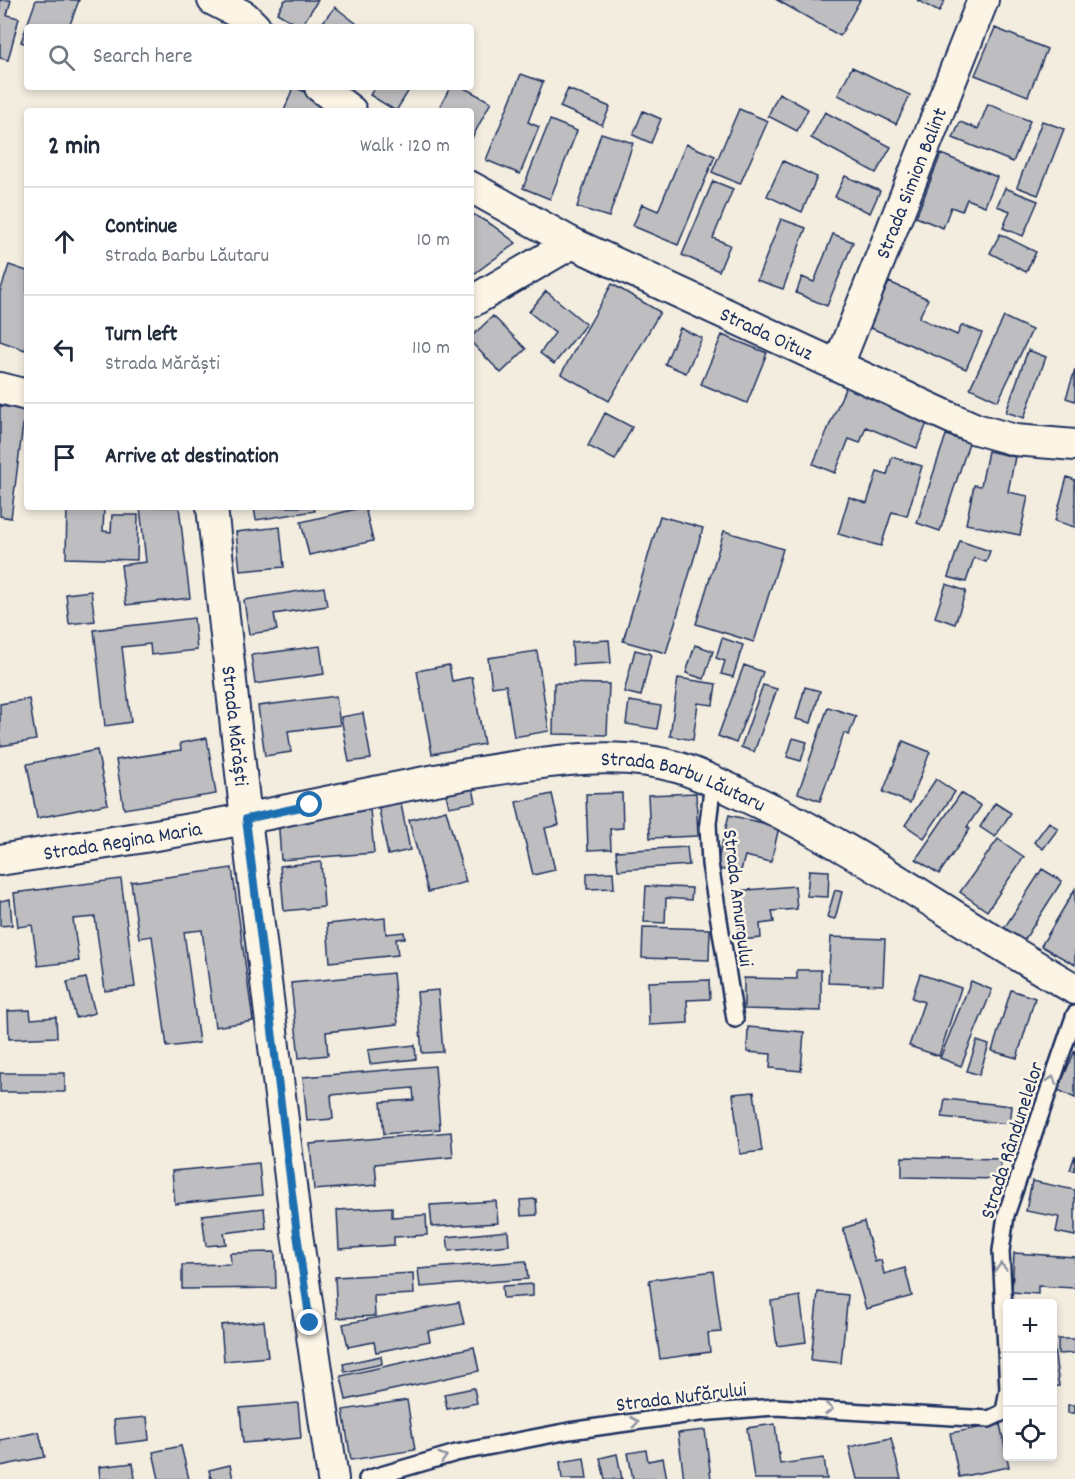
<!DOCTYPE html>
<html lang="en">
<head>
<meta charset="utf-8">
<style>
	body { margin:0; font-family:Dekko,sans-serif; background:#f6f6f7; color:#1f2937 }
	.controls { position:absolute; right:18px; bottom:18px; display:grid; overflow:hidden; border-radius:6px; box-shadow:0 3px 9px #0003 }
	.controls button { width:54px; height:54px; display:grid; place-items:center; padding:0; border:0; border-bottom:2px solid #e0e1e3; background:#fff; color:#1f2937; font:30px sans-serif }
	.stop { position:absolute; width:18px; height:18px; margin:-14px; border:4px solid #1f6fb2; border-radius:50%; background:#fff }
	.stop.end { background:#1f6fb2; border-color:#fff; box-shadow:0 2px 6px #0008 }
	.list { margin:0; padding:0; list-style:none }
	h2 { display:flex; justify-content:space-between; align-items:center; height:78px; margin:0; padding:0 24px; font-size:26px }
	h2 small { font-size:20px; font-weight:400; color:#747a83 }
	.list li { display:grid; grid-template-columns:39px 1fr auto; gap:18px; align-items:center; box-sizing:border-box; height:108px; padding:0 24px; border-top:2px solid #e0e1e3 }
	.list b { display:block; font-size:22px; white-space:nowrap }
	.list p { margin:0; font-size:20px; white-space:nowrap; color:#747a83 }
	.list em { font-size:20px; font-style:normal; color:#747a83 }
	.icon { flex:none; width:33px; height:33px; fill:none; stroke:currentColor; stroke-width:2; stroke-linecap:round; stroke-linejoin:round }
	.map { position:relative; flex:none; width:1075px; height:1479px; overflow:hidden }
	.search { position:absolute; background:#fff; box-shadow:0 3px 9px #0003; left:24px; top:24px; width:450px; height:66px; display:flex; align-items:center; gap:15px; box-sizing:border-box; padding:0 21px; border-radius:6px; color:#747a83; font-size:22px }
	.panel { position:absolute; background:#fff; box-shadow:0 3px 9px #0003; left:24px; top:108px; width:450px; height:402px; border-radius:6px }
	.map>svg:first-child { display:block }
	.building { fill:#bebec0; stroke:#1b2f5e; stroke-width:1.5 }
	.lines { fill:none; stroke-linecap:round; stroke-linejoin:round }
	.service-casing { stroke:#1b2f5e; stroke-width:20 }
	.minor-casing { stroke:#1b2f5e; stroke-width:34 }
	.service { stroke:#fcf5e5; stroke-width:15 }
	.minor { stroke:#fcf5e5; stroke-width:30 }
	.oneway { stroke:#8c92a2 }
	.route { stroke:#1f6fb2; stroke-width:8 }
	.labels { text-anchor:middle; stroke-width:5; stroke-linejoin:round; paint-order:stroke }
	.street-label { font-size:21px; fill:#1b2f5e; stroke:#fcf5e5 }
</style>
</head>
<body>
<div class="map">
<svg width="1075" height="1479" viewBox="0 0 1075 1479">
	<rect width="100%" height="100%" fill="#f3ede0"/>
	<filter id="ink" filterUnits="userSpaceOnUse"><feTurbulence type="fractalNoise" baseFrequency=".0167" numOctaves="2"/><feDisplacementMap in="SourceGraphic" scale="12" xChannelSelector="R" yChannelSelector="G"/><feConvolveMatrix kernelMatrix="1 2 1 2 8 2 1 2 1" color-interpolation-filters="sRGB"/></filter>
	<g filter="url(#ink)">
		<!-- building -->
		<path class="building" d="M0,0H11L7,15L19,18L8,60L0,58Z
			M36,0H79L69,27H27V44L21,42Z
			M285,0H318L301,27L277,13Z
			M777,0H860L840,36Z
			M917,0H945L939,12Z
			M335,7L361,27H319Z
			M995,28L1047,49L1028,96L975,75Z
			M852,67L910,95L896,124L838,95Z
			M521,74L543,82L528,122L539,127L520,174L486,160Z
			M293,87L325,100L321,111H284Z
			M375,87H411L396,111L370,95Z
			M450,87H462L491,102L471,140V111H438Z
			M568,89L610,107L602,125L560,107Z
			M779,93L808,109L797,131L768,116Z
			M988,104L1030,121L1013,162L953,138L960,122L978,129Z
			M739,109L768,121L740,184L712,172Z
			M643,111L661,119L651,143L633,135Z
			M825,112L891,147L876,173L811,138Z
			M550,120L577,131L550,199L523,188Z
			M1042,121L1064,129L1038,195L1017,187Z
			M601,133L633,143L609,217L577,207Z
			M686,144L715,156L678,245L633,226L642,204L658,211Z
			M941,154L997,177L985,206L967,199L962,211L951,207L943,228L916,217Z
			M783,161L817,177L802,212L767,196Z
			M845,176L880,191L870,213L835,197Z
			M713,181L733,189L713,238L730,245L719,271L682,255Z
			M1005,188L1038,201L1023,236L1003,228L1010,211L997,206Z
			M471,213L492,225L516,243L471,276Z
			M781,219L806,228L783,289L757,280Z
			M833,234L853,242L827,306L796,293L802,277L814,282Z
			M1000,234L1036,252L1026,272L990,253Z
			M9,265L27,271V345L25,350L0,341V292Z
			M889,282L928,299L919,318L957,335L962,325L982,333L966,369L869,327Z
			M612,284L660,312L609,401L561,374Z
			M546,291L586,324L554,364L540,353L555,333L529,312Z
			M493,316L526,349L501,373L471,342V337Z
			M1004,317L1032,330L998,401L970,388Z
			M680,328L702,338L686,373L665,364Z
			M722,335L767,353L747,403L701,384Z
			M1028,350L1046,357L1024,418L1006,412Z
			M1075,370V401L1066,398Z
			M847,384L929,418L917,448L866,427L860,443L849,439L835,473L813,464Z
			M0,406L25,409L11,518L0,516Z
			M605,413L632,427L615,460L588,446Z
			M946,435L969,443L940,531L917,523Z
			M988,451L1015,457L1008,492L1028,496L1020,535L966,524L974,485L981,486Z
			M892,457L922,466L907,516L892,512L881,546L838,534L849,497L867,503L877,472L887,475Z
			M1067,477L1075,480V527L1055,521Z
			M67,507H104L103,531L111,532L112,515H138L137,560L66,558Z
			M140,507H179L190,598L126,605L121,565L146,562Z
			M254,507H314L315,511L256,520Z
			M365,507L373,541L309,555L301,522Z
			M660,516L703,528L666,653L623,641Z
			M280,527L284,567L240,571L236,532Z
			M724,531L783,549L754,642L696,624Z
			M960,541L990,551L986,562L974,558L966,582L948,577Z
			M946,584L966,591L955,624L935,617Z
			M324,587L327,606L274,614L277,630L249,634L244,600Z
			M91,591L95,621L69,624L66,594Z
			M194,618L197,650L151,655L150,644L122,647L131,722L105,726L94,630Z
			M722,638L743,645L733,677L721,674L725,661L716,658Z
			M609,640L611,663L573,665L572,642Z
			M695,645L713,651L704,679L686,673Z
			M320,646L324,674L255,684L251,655Z
			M635,650L651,654L641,696L624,692Z
			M537,651L549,731L514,737L506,685L492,687L488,658Z
			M449,665L452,681L472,677L484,744L432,754L417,671Z
			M744,665L763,672L736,743L718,736Z
			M678,678L716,684L713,705L698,703L693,740L670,736Z
			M554,683L609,684L607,735L553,734Z
			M763,685L777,689L754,752L741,747Z
			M805,687L820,691L811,723L796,719Z
			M336,696L340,725L288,731L291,752L265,756L258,706Z
			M29,699L36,740L0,746V704Z
			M629,701L661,706L657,729L626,724Z
			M828,707L856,716L849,735L844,733L820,801L798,793Z
			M363,713L371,759L349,762L341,717Z
			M207,738L216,794L124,809L116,760L181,750L180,743Z
			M793,738L807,742L801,761L787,757Z
			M903,741L930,752L910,803L883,792Z
			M97,750L108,804L37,818L27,764Z
			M936,779L955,792L924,838L905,825Z
			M472,784L476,802L449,807L445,789Z
			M622,793L623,828L610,829L611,849L588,850L586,794Z
			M696,793L698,836L650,838L648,795Z
			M961,793L981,806L967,827L970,829L939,874L916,859Z
			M552,794L559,825L545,828L555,870L533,875L516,802Z
			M400,799L410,850L388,855L378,804Z
			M995,803L1011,813L995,837L980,827Z
			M370,809L374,853L281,860L278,816Z
			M446,810L466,882L428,892L409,820Z
			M729,815L779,827L771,862L745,856L740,874L716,868Z
			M1049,822L1058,829L1043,849L1034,842Z
			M998,839L1024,857L987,911L960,892Z
			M687,847L689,865L618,870L616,851Z
			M321,862L324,907L284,911L280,866Z
			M232,868L253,1021L215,1027L202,930L184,932L199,1043L167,1047L152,936L139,938L131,882Z
			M1042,869L1062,881L1023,942L1003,930Z
			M809,870L829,871L828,897L807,896Z
			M613,872L614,888L587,889V873Z
			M121,879L135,987L105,991L95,917L73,919L79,961L38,966L32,925L18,927L14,893Z
			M646,886L692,888L691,900L666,898L665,923L644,922Z
			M795,886L797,909L772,911L774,922L760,924L761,938L740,940L735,891Z
			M1075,889V965L1041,946Z
			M835,890L842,892L835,919L827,917Z
			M10,899L12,925L0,926V901Z
			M385,918L386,934L404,932L405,938L396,939L398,955L330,962L327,924Z
			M643,927L710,929L709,960L642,958Z
			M831,937L885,939L883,985L828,983Z
			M797,970H821V1011L744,1009V978L797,979Z
			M393,973L398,1024L326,1032L328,1055L299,1058L291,983Z
			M920,974L961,988L939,1056L909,1046L924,1002L912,998Z
			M86,978L95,1013L76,1018L67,982Z
			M709,980L710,999L687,1000L688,1023L649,1025L648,982Z
			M971,981L992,990L961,1066L940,1058Z
			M438,990L443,1052L422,1053L417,992Z
			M1011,990L1035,998L1017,1058L992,1051Z
			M30,1010L31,1019L56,1017L57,1037L9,1039L8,1011Z
			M748,1027L804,1032L801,1071L770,1068L771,1054L747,1052Z
			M977,1041L989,1045L979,1075L967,1071Z
			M415,1045L416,1059L370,1064L368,1050Z
			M1075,1050V1098L1058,1090Z
			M435,1066L440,1129L384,1134L381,1102L414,1100L413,1088L331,1095L333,1119L307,1121L303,1077Z
			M0,1073H65V1092H0Z
			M754,1092L762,1151L740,1154L733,1094Z
			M945,1099L1012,1106L1010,1124L942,1117Z
			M451,1132L453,1157L375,1164L377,1185L314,1190L310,1144Z
			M1075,1155V1171L1070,1170Z
			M902,1157L1001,1159L1000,1179L902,1177Z
			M259,1163L262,1195L175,1204L172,1171Z
			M1032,1181L1075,1190V1236L1056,1232L1059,1217L1026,1211Z
			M536,1199L537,1215L521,1216L520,1200Z
			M496,1201L498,1223L432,1227L430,1205Z
			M392,1207V1217L426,1215L427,1235L394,1237V1245L339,1249L337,1210Z
			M264,1208L266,1228L224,1233L226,1244L206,1246L202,1215Z
			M864,1222L875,1262L881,1260L884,1274L905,1268L912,1296L866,1309L843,1228Z
			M508,1231L509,1245L449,1251L447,1237Z
			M275,1252L276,1288L182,1289V1265L231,1264L230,1253Z
			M1014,1253L1075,1257V1288L1038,1286V1294L1012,1292Z
			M526,1261L528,1279L420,1287L418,1269Z
			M713,1271L721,1332L708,1333L710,1352L660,1359L649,1280Z
			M413,1273L414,1294L374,1296L375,1316L337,1318L335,1277Z
			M533,1284V1296L503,1298L502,1286Z
			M818,1292L848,1295L841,1363L811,1360Z
			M800,1296L806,1342L777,1346L771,1301Z
			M459,1302L464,1324L428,1331L430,1341L376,1352L374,1342L348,1347L343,1324Z
			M264,1321L268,1357L224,1361L221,1325Z
			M1052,1332L1059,1386L1052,1387Z
			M1058,1339H1075V1353L1058,1354Z
			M474,1347L479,1371L346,1400L341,1376Z
			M381,1356L382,1364L345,1372L343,1364Z
			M474,1388L477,1403L447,1409L444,1394Z
			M407,1400L415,1450L351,1460L343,1410Z
			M298,1403L301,1438L243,1443L240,1408Z
			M1068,1405H1075V1413H1068Z
			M147,1417L149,1440L116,1444L114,1420Z
			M775,1424L780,1464L824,1458L827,1479H754L747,1428Z
			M1000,1424L1009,1467L959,1477L950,1433Z
			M705,1430L711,1479H684L678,1433Z
			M39,1432L45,1457L0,1466V1440Z
			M891,1438L901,1479H857L849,1447Z
			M181,1446L189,1479H159L153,1452Z
			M646,1450L648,1461L663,1458L667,1479H633L628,1453Z
			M617,1454L622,1479H605L600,1458Z
			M584,1458L587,1479H562L560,1462Z
			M133,1463L135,1479H100L99,1467Z
			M230,1465L233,1479H211L209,1470Z"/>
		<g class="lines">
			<defs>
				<path id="service" d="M713,781L708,823L710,864L735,1019
					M1008,1389L1001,1251L1006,1215L1075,1014
					M367,1479L456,1453L569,1431L699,1413L775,1407L989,1419L1004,1412L1008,1389"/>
				<g id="minor">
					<path d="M213,0L244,16L255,27"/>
					<path d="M320,87L351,111"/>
					<path id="s1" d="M471,187L572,243L949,417L976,429L1015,440L1075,445"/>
					<path d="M471,302L572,243"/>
					<path id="s2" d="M838,365L983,0"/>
					<path d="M0,388L27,395"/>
					<path id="s3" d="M212,507L246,819L297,1234L333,1479"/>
					<path id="s4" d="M0,860C83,846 167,835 249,818C326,802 403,785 480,772C542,762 618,749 680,768C705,776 729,789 753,800C866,853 967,928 1075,989"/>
				</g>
			</defs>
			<!-- service casing -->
			<use href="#service" class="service-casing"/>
			<!-- minor casing -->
			<use href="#minor" class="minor-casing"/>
			<!-- service -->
			<use href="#service" class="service"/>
			<!-- minor -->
			<use href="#minor" class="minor"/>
		</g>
		<!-- one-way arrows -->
		<defs><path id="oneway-chevron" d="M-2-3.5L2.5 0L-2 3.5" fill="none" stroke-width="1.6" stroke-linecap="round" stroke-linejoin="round" transform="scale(1.5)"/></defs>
		<g class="oneway">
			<use href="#oneway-chevron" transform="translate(1052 1080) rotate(-71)"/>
			<use href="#oneway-chevron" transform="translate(1001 1267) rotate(-93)"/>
			<use href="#oneway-chevron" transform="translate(829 1409) rotate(3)"/>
			<use href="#oneway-chevron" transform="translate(635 1422) rotate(-8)"/>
			<use href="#oneway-chevron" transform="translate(443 1457) rotate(-16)"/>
		</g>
	</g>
	<g class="lines" filter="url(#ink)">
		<!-- route -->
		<path class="route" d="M310,1323L297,1234L246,819L310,805"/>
	</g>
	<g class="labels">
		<!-- street labels -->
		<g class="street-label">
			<text dy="7" stroke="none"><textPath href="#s2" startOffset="196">Strada Simion Balint</textPath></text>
			<text dy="7" stroke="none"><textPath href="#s1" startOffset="330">Strada Oituz</textPath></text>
			<text dy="7" stroke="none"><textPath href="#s3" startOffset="220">Strada Mărăști</textPath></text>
			<text dy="7" stroke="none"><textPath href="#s4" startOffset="696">Strada Barbu Lăutaru</textPath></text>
			<text dy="7" stroke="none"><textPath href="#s4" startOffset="124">Strada Regina Maria</textPath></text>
			<text transform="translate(739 898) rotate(83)" y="7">Strada Amurgului</text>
			<text transform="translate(1011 1140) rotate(-72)" y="7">Strada Rândunelelor</text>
			<text transform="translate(681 1396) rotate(-7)" y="7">Strada Nufărului</text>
		</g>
	</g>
</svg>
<div class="controls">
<button>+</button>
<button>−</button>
<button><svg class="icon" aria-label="locate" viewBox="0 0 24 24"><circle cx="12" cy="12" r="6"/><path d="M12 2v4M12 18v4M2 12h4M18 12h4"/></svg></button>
</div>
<div class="stop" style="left:310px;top:805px"></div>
<div class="stop end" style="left:310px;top:1323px"></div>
<div class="search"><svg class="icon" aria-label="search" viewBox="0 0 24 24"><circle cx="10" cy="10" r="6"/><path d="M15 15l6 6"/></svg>Search here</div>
<section class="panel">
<h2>2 min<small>Walk · 120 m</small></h2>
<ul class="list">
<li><svg class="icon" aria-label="ahead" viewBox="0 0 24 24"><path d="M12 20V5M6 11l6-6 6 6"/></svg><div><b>Continue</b><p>Strada Barbu Lăutaru</p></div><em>10 m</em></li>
<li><svg class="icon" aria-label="left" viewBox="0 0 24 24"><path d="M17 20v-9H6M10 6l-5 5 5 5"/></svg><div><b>Turn left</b><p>Strada Mărăști</p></div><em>110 m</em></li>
<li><svg class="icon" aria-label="arrive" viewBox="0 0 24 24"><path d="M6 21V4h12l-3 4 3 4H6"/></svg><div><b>Arrive at destination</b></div></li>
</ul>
</section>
</div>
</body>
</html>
